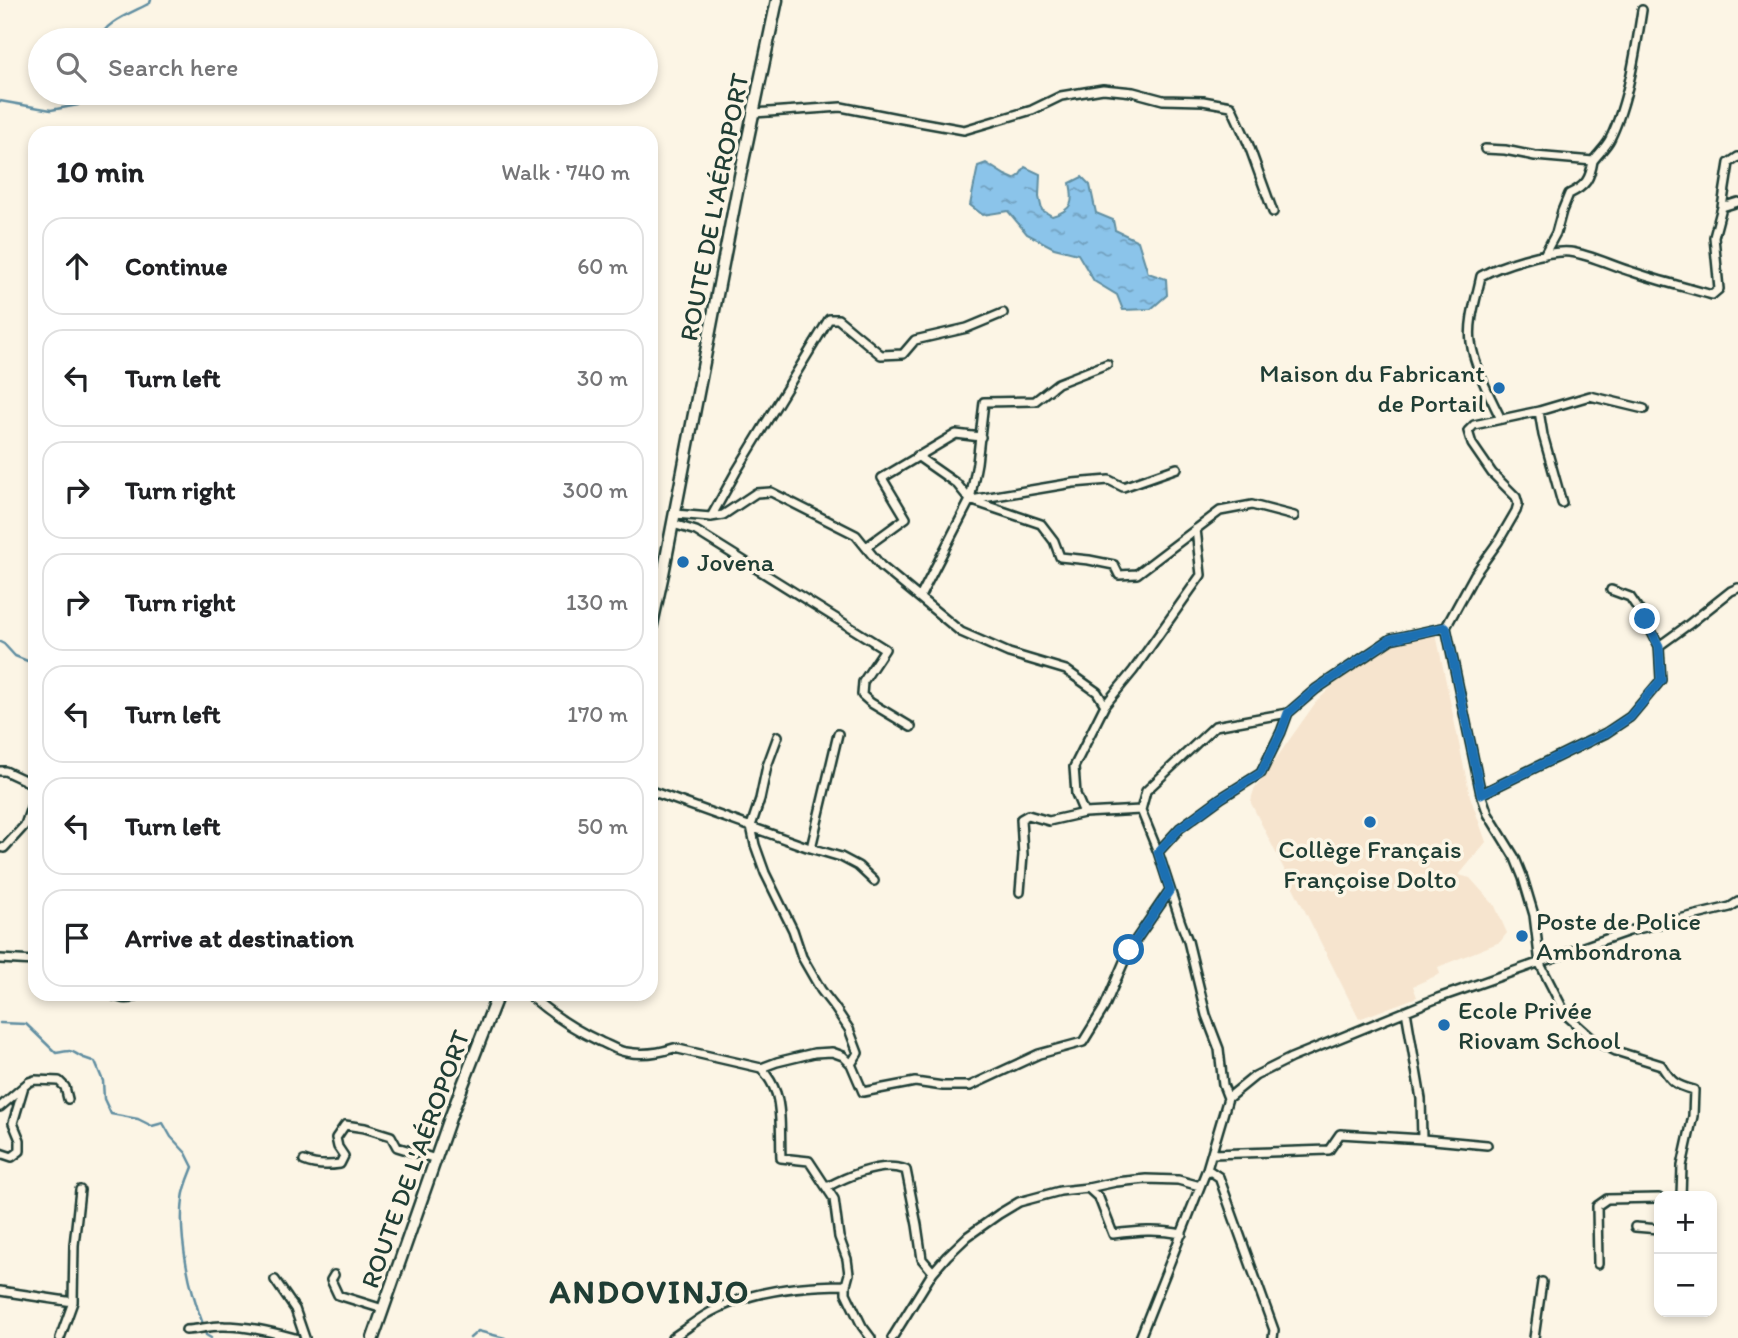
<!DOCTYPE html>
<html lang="en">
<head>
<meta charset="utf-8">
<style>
	body { margin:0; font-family:Itim,sans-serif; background:#f2f2f2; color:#202124 }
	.controls { position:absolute; right:21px; bottom:21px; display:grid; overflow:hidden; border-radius:14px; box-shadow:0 4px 10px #0003 }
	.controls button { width:63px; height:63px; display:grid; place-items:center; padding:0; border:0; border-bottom:2px solid #e0e0e0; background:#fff; color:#202124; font:35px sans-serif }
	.stop { position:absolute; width:21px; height:21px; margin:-16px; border:5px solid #1f6fb2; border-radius:50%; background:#fff }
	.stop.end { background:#1f6fb2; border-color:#fff; box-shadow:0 2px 7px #0008 }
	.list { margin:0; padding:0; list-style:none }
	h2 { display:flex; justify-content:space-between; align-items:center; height:91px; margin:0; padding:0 28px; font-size:30px }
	h2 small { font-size:23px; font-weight:400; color:#757577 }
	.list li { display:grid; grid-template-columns:46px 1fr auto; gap:21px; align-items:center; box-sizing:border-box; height:98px; margin:0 14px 14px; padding:0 14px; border:2px solid #e0e0e0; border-radius:21px }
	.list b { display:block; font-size:26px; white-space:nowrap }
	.list em { font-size:23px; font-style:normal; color:#757577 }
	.icon { flex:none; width:38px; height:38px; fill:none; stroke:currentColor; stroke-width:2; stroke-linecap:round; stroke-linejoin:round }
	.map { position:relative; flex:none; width:1738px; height:1338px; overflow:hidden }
	.search { position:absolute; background:#fff; box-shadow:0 4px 10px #0003; left:28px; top:28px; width:630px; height:77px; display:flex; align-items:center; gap:18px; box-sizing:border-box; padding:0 24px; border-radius:38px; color:#757577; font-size:26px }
	.panel { position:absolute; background:#fff; box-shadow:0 4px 10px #0003; left:28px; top:126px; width:630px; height:875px; border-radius:21px }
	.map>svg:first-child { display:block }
	.built { fill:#f6e4ce }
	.water { fill:url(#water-ripples); stroke:#608ea1; stroke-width:2 }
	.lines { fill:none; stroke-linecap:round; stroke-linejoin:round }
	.stream { stroke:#608ea1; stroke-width:2.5 }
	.street-casing { stroke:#1f3d34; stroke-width:12 }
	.secondary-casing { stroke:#1f3d34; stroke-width:15 }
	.street { stroke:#fcf5e5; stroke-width:7 }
	.secondary { stroke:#fcf5e5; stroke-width:10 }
	.route { stroke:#1f6fb2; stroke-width:9 }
	.poi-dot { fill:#1f6fb2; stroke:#fcf5e5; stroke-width:2.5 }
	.labels { text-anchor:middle; stroke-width:7; stroke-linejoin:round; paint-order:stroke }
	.street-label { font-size:26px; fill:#1f3d34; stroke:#fcf5e5 }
	.poi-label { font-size:26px; fill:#1f3d34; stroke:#fcf5e5; text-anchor:start }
	.district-label { font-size:33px; font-weight:bold; letter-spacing:2px; fill:#1f3d34; stroke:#fcf5e5 }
</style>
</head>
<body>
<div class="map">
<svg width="1738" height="1338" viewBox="0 0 1738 1338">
	<defs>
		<pattern id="water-ripples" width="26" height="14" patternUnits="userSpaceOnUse" patternTransform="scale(1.75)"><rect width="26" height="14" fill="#8bc4ea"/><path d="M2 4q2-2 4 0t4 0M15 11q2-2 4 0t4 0" fill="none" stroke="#71a0be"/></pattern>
	</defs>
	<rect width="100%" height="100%" fill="#fcf5e5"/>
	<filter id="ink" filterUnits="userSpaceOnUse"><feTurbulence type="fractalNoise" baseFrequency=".0143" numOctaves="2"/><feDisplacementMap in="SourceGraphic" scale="14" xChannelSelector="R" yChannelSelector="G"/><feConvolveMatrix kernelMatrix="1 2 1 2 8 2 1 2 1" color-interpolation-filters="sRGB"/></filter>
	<g filter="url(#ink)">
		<!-- built -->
		<path class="built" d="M1436,634L1470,796L1486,842L1459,875L1470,878L1495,906L1507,933L1500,942L1438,967L1440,974L1413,986L1417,997L1359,1019L1251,803L1252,796L1254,790L1316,702L1369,650L1378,645Z"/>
		<!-- water -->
		<path class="water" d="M986,163L1005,175L1014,179L1019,176L1025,167L1040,174L1039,197L1042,210L1052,216C1073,210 1074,202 1070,183L1082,177L1090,185L1096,213L1113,220L1115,230L1138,241L1148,273L1166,279L1167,295L1151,309L1123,310L1117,295L1094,281L1078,254L1054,248L1027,234L1008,211L983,215L970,205L978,166Z"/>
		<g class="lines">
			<!-- stream -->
			<path class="stream" d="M100,40C102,23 134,12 150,3L151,0
				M0,101L51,110L78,105L91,93
				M0,642L4,644L15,656L35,664
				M0,1023L26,1024L56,1053C76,1049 69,1051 84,1058C87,1059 91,1060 95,1062L103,1081L104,1099L111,1114L138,1119L152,1126L163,1123L171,1137L186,1153L193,1167C189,1177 184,1188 183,1199C178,1239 190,1290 204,1327
				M205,1331L206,1335L211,1338
				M470,1338L478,1331L505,1338"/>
			<defs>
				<path id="street" d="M754,113L841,107L897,118L964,130L1032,110L1061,96L1103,89L1133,92L1163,100L1203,101L1231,106L1248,143L1273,212
					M1485,149L1505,150L1535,156L1593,161C1590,179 1586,186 1569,194L1562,211L1556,233L1544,255
					M1593,161C1598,154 1606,147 1610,139C1628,103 1636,50 1642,10
					M1722,207L1729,163L1738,157
					M1539,411L1543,435L1562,503
					M1501,419C1490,397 1474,366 1471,342C1468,321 1477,296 1481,276C1500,265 1548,250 1570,252C1592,255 1612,266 1633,272C1659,281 1685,287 1712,295L1719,289L1714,237L1722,207L1738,202
					M917,456L957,484L970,500L1041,524L1054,541L1060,557L1089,560L1114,565L1119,575L1137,574L1220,511L1252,505L1294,516
					M971,500L1073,483L1109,480L1123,487L1177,468
					M675,514L711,517L723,515L756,493L771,492L856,535L881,566L961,632L1009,653L1066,670L1097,692L1105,705L1074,767L1076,794L1084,813L1141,810L1158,852L1181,923L1188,941L1206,1015L1219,1049L1223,1085L1228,1098
					M711,517L736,472L829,319H838L881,355L903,354L915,340L967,328L1003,313
					M673,524L696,531L885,649L863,682L862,695L871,703L911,727
					M866,547L906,518L882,478L956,434L981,437
					M1611,590L1630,597L1645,619L1659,646
					M920,597L970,500L977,463L984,402L1035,401L1058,383L1107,364
					M1446,627L1481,794L1488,814L1515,858L1523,878L1534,915L1540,964L1566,1015L1595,1041L1616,1051L1661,1065C1671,1081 1674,1085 1694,1090L1693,1116L1682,1166L1681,1196
					M1105,705L1133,671L1201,575L1196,529
					M778,736L767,766L760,799L751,826L755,845L765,873L793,930L802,957L821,990L835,1008L849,1029L858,1053L851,1064
					M0,771H5L35,785
					M651,791L807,847L841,857L858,866L874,881
					M1481,794L1606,733L1630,717L1661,680L1659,646L1688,625L1731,591L1738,588
					M1141,810L1146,791L1215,726L1288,713
					M0,847L4,848L25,825L35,796
					M811,848L838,734
					M1158,852L1180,828L1221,798L1261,773L1281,732L1288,713L1316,689L1391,639L1446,627L1475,574L1498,542L1516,511L1518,504L1516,497L1492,473L1472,444L1468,431L1474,425L1539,411L1590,396L1644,409
					M1020,892L1023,855L1021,819L1028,815L1049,821L1084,813
					M0,959L35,961
					M109,994C120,998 128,1002 139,994
					M528,994C551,1014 573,1029 601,1042C609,1045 617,1051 626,1052C642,1055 659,1053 674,1048L761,1068L777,1062L814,1053L832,1052L843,1056L851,1064L863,1092L915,1082L943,1086H970L1039,1054L1083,1042L1104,1008L1129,950L1170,890
					M1406,1011L1421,1099L1422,1139
					M761,1068C767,1075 773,1084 776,1093C782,1111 780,1138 781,1158L809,1161L834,1199L839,1237L847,1259L849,1274L846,1285V1293L862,1326L871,1338
					M0,1107L29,1082L35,1080L59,1081L65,1087L68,1099
					M0,1153L12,1157L20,1151V1140L13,1123L24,1086
					M1212,1154L1329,1150L1340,1134L1423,1139L1487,1145
					M304,1161C316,1166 327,1166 340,1164L344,1156L338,1147L336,1138L345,1125L365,1128L391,1136L397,1147L436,1159
					M1207,1169L1219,1177L1274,1330L1273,1338
					M827,1187C848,1176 883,1161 906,1170L917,1225L922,1259L933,1272
					M1088,1188L1099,1198L1113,1234C1137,1231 1158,1229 1182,1234
					M1635,1227L1659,1229
					M1598,1264L1597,1206L1607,1199L1659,1198
					M334,1275L331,1280L338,1295L383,1309
					M275,1280L295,1309L305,1338
					M0,1291L73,1302
					M186,1330C199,1330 211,1325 224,1326C248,1326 271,1332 295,1338
					M60,1338L73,1302L74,1245L80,1190
					M672,1338C683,1331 693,1323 704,1316C745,1291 798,1285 846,1285
					M892,1338L933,1272L947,1256L968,1236L999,1214L1019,1202L1060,1191L1088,1188L1116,1182L1146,1179L1178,1180L1200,1186
					M1140,1338L1207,1169L1228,1098L1255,1076L1291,1058L1438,998L1629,931L1730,907L1738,902
					M1534,1338L1542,1282"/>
				<path id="secondary" d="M651,629L663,574L740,176L777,0
					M373,1338L450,1118L498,994"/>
			</defs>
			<!-- street casing -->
			<use href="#street" class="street-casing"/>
			<!-- secondary casing -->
			<use href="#secondary" class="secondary-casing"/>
			<!-- street -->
			<use href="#street" class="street"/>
			<!-- secondary -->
			<use href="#secondary" class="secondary"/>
		</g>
	</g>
	<g class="lines" filter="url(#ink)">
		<!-- route -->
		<path class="route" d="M1129,950L1170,890L1158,852L1180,828L1221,798L1261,773L1281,732L1288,713L1316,689L1391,639L1446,627L1481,794L1606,733L1630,717L1661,680L1659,646L1645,619"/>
	</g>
	<!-- markers -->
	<g class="poi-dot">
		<circle cx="1499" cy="388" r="7"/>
		<circle cx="683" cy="562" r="7"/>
		<circle cx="1370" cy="822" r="7"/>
		<circle cx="1522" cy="936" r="7"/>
		<circle cx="1444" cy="1025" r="7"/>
	</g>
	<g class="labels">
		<!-- street labels -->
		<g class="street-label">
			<text transform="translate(714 207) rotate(-79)" y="9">ROUTE DE L'AÉROPORT</text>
			<text transform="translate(415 1159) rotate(-70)" y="9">ROUTE DE L'AÉROPORT</text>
		</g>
		<!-- poi labels -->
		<g class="poi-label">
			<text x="1485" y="382" text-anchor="end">Maison du Fabricant<tspan x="1485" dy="30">de Portail</tspan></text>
			<text x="697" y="571">Jovena</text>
			<text x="1370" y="858" text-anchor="middle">Collège Français<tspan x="1370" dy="30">Françoise Dolto</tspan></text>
			<text x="1536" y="930">Poste de Police<tspan x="1536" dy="30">Ambondrona</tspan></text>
			<text x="1458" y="1019">Ecole Privée<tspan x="1458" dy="30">Riovam School</tspan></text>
		</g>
		<!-- district labels -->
		<g class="district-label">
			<text x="650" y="1303">ANDOVINJO</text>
		</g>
	</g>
</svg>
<div class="controls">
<button>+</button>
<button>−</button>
</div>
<div class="stop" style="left:1129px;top:950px"></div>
<div class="stop end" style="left:1645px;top:619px"></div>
<div class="search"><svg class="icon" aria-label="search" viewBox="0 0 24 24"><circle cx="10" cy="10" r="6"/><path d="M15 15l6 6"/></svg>Search here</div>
<section class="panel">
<h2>10 min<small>Walk · 740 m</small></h2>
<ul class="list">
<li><svg class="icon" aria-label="ahead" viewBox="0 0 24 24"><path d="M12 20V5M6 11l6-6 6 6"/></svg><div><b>Continue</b></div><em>60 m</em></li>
<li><svg class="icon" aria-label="left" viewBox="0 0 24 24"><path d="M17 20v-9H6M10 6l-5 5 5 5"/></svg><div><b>Turn left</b></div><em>30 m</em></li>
<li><svg class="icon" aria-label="right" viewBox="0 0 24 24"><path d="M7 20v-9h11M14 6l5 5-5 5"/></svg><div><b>Turn right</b></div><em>300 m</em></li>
<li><svg class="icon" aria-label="right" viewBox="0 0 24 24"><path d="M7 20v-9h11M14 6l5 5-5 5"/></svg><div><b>Turn right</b></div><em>130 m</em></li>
<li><svg class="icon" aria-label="left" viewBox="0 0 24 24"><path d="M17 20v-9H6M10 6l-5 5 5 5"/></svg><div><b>Turn left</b></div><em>170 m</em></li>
<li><svg class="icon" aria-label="left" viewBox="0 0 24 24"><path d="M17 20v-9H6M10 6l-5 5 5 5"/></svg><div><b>Turn left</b></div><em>50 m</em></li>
<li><svg class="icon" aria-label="arrive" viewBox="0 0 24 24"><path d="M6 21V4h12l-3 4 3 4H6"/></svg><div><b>Arrive at destination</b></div></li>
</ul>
</section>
</div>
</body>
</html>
